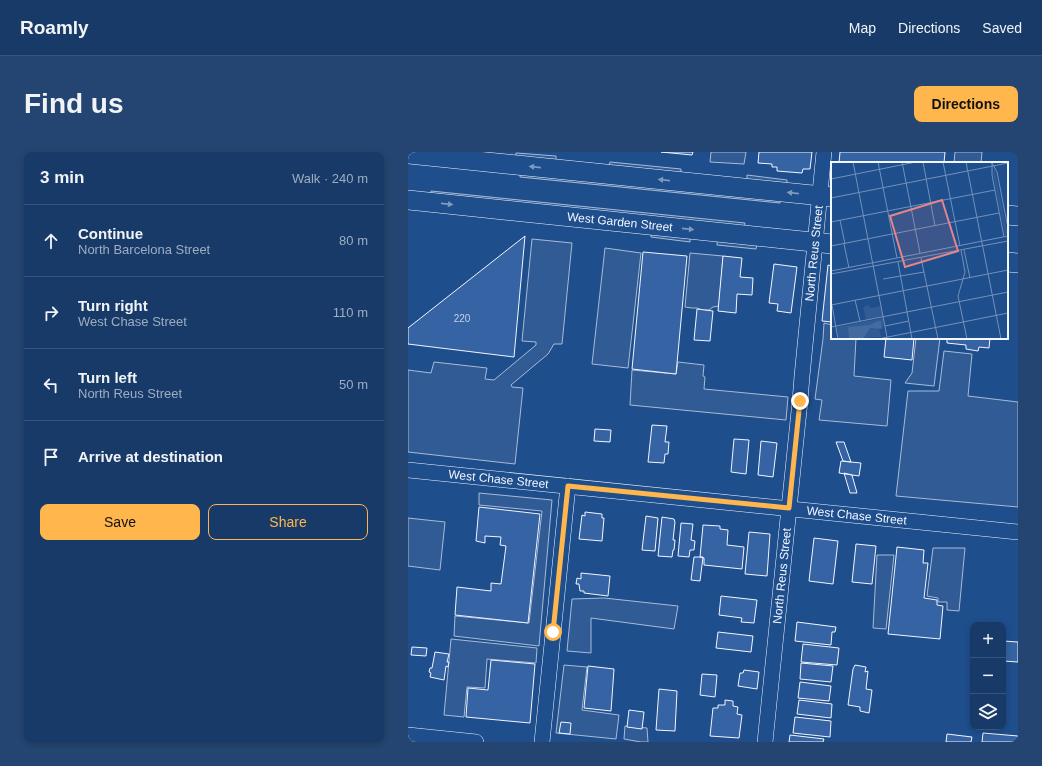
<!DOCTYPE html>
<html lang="en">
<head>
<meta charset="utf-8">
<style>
	body { margin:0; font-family:Helvetica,sans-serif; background:#244571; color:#f1f3f6 }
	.controls { position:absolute; right:12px; bottom:12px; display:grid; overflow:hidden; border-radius:8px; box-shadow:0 2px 6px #0003 }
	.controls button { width:36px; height:36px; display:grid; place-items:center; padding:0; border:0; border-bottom:1px solid #36547d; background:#173a69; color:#f1f3f6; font:20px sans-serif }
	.stop { position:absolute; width:12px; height:12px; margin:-9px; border:3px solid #ffb74d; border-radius:50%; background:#fff }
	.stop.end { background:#ffb74d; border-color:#fff; box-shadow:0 1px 4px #0008 }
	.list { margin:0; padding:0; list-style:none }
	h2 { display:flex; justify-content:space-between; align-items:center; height:52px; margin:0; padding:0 16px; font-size:17px }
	h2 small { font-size:13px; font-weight:400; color:#9eadc0 }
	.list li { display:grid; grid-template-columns:26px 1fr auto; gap:12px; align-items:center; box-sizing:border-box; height:72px; padding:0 16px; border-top:1px solid #36547d }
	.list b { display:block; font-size:15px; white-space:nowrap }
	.list p { margin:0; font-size:13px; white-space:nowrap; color:#9eadc0 }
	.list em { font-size:13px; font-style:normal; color:#9eadc0 }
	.actions { display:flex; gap:8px; padding:12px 16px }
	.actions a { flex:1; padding:9px 0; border:1px solid #ffb74d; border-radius:8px; text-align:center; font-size:14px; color:#ffb74d }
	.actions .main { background:#ffb74d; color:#111 }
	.icon { flex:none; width:22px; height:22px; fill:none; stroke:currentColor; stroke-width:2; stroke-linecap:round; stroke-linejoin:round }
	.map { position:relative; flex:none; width:610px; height:590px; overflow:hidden; border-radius:8px }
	header { display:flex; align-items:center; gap:24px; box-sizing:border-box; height:56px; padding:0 20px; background:#173a69; border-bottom:1px solid #36547d }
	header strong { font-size:19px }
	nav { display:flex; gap:22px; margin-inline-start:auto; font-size:14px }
	.intro { display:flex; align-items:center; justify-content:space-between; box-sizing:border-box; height:96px; padding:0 24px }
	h1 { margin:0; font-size:28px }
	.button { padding:10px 18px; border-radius:8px; background:#ffb74d; color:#111; font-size:14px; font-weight:700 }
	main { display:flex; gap:24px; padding:0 24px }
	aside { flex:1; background:#173a69; border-radius:8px; box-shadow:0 2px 6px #0003 }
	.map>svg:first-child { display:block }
	.built { fill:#305b95; stroke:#a8bbd7 }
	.building { fill:#3563a3; stroke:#f2f6ff }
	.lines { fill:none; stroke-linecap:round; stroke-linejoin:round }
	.minor-casing { stroke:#f2f6ff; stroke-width:16 }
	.major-casing { stroke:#f2f6ff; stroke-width:20 }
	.minor { stroke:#1f4e8c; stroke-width:15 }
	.major { stroke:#1f4e8c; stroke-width:19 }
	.oneway { fill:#7e9ac0 }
	.route { stroke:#ffb74d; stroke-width:5 }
	.labels { text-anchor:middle; stroke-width:3; stroke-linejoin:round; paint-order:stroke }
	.number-label { font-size:10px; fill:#c3d1e8 }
	.street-label { font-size:12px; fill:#f2f6ff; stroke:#1f4e8c }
	.inset-road { fill:none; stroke:#7391ba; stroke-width:1 }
	.view { fill:#e38589; fill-opacity:0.15; stroke:#e38589; stroke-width:2 }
	.inset-edge { fill:none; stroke:#f2f6ff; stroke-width:2 }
</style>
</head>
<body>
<header>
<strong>Roamly</strong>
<nav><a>Map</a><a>Directions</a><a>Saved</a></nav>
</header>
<div class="intro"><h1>Find us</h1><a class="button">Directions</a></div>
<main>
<aside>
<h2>3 min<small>Walk · 240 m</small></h2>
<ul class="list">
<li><svg class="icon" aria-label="ahead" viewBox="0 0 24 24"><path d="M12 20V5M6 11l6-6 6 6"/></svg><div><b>Continue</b><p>North Barcelona Street</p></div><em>80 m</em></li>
<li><svg class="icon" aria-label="right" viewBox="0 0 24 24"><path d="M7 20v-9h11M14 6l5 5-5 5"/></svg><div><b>Turn right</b><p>West Chase Street</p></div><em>110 m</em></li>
<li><svg class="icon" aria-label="left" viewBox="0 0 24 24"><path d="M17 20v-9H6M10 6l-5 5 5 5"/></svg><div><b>Turn left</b><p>North Reus Street</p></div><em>50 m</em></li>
<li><svg class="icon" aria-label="arrive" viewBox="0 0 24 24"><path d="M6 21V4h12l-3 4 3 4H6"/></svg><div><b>Arrive at destination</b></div></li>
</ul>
<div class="actions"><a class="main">Save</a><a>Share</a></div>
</aside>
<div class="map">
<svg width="610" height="590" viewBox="0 0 610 590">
	<rect width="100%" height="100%" fill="#1f4e8c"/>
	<!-- built -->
	<path class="built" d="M303,0H338L336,12L302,10Z
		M547,0H574L573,11H546Z
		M108,1L148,4V9L108,5Z
		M202,10L273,17V22L201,14Z
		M112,20L373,46L372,51L112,25Z
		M339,23L379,28V33L339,28Z
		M23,39L337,71L336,77L23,44Z
		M243,80L282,84V90L243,85Z
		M124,87L164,91L154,192H146L140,202L103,233L104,235L115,236L107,312L0,300V218L23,221L26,210L79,216L77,227L86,228L128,193V190L114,189Z
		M309,87L349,92L348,97L309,93Z
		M197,96L233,101L220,216L184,212Z
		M282,101L315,104L311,154L305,155L301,158H294L289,156H284L277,155Z
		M416,171L424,173V186H448L446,224L483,228L479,274L411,268L414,248L407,247L415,187Z
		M508,186H532L526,234L497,231L504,221Z
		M536,199L564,202L560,244L610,250V355L488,344L500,239H531Z
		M270,210L296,213L295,224L297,225L296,237L380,245L378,268L222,253L224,218L268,222Z
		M71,341L144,348L131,494L46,484L47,464L121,471L134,359L71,353Z
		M0,366L37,370L32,418L0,414Z
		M525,396H557L551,459L539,458V450H530V446L519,444Z
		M469,403H486L478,477L465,476Z
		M196,446L270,454L266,477L183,466V501L159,499L164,447Z
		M43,487L129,496L128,511L79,507L77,536L59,535L56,565L36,563Z
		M156,513L179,515L174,558L211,563L208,587L148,581Z
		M217,574L239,576L240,590H233L216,587Z"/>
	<!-- building -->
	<path class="building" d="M253,0H285L284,3Z
		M351,0H404L402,17H395L394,21L369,19V15H364V12L350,11Z
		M432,0H537L536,11H431Z
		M117,84L106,205L0,192V176Z
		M235,100L279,104L268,222L224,217Z
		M315,104L334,106L332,125L345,126L344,143L329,142L328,161L310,159Z
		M366,112L389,115L383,161L369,159L370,152L361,151Z
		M420,113L424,114V170L414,169Z
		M289,157L305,159L302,189L286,188Z
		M478,186H506L504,208L476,205Z
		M539,186H582L581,196L571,195L570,199L558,197V193L539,191Z
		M244,273L259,274L257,290H261L260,302H257L256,311L240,310Z
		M187,277L203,278L202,290L186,289Z
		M326,287L341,288L338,322L323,320Z
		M353,289L369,291L365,325L350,323Z
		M428,290H436L443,310L435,309Z
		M433,309L453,311L451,324L431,321Z
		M436,321L444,323L449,341H442Z
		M71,355L132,362L120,471L47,463L49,435L83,439V431L93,432L98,394L92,393L93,385L77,384V391L68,389Z
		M177,360L194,362V366H196L194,389L171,387L174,363L177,364Z
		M238,364L250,366L247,399L234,398Z
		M254,365L266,367L267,370L265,388H267L266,398H265L264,405L250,404Z
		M273,371L285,372L283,388L287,389L286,398H282L281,405L270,404Z
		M295,373L312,374V377L320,378L319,393L336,395L334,417L296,413V406L292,405Z
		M341,380L362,382L359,424L337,422Z
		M406,386L430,389L425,432L401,429Z
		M448,392L468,394L464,432L444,430Z
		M489,395L516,398L515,411H520L516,446L529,448V453L535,454L532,487L480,482Z
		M286,405H295L292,429L283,428Z
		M173,421L202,424L200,444L176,441V439H172L171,432H168L169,426L173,427Z
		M313,444L349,448L346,471L333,470L334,466L311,463Z
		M389,470L428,475L427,480H424L423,493L387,489Z
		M310,480L345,484L343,500L308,496Z
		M595,489L610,490V510L595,509Z
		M395,492L431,496L429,513L393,510Z
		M4,495L19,496L18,504L3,503Z
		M27,500L41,502L39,510H41L40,515L38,514L36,528L22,525L23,521L21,520L22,516H24Z
		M83,508L127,512L122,571L58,565L60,536L80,538Z
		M393,511L425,514L423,530L392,527Z
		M447,513L458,515L457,520L460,519L458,537L464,538L461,561L452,559V555L440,553L445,517Z
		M180,514L206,517L203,559L176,556Z
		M336,518L351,520L349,537L330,534L332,521H335Z
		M294,522L309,523L307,545L292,543Z
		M392,530L423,534L421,549L390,546Z
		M251,537L269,539L267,579L248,578Z
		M317,548L325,549V554L330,555L329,562L334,563L331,586L302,584L305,556H310V553H317Z
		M391,548L424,552L423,566L389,562Z
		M221,558L236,560L234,577L219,575Z
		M387,565L423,569L422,585L385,581Z
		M153,570L163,571L162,582L151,581Z
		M575,581L610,584V590H574Z
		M539,582L564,585L563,590H538Z
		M382,583L416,587L415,590H381Z"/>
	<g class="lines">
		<defs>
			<g id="minor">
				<path id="s1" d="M0,318L610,380"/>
				<path d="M0,583L68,590"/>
				<path d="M134,590L160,334"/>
				<path id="s2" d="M357,590L392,249L394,224L416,0"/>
			</g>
			<g id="major">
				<path d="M0,2L424,45"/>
				<path id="s3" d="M0,48L424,92"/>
				<path d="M599,63L610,64"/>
				<path d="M599,110L610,111"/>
			</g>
		</defs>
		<!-- minor casing -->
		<use href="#minor" class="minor-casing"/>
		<!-- major casing -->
		<use href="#major" class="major-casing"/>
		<!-- minor -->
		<use href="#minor" class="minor"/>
		<!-- major -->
		<use href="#major" class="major"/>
	</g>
	<!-- one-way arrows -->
	<defs><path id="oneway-solid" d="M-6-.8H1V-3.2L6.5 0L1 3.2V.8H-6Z"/></defs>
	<g class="oneway">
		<use href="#oneway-solid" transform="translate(127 15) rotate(-174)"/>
		<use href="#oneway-solid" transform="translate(256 28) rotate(-174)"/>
		<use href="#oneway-solid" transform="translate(385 41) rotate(-174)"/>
		<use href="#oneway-solid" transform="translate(39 52) rotate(6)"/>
		<use href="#oneway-solid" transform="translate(280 77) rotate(6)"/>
	</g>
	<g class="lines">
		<!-- route -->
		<path class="route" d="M145,480L160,334L381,356L392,249"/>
	</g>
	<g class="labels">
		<!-- number labels -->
		<g class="number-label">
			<text x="54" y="170">220</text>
		</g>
		<!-- street labels -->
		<g class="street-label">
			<text dy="4" stroke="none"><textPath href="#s3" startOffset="213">West Garden Street</textPath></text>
			<text dy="4" stroke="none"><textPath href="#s2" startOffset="491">North Reus Street</textPath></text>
			<text dy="4" stroke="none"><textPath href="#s1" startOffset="91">West Chase Street</textPath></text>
			<text dy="4" stroke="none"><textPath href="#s1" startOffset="451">West Chase Street</textPath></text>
			<text dy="4" stroke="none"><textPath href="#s2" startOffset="167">North Reus Street</textPath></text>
		</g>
	</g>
	<!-- overview -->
	<g transform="translate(423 10)">
		<rect width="177" height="177" fill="#1f4e8c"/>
		<path d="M163,5L177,73H174L162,11ZM38,143L39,146L50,144L52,154L35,158L32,145ZM52,156L53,165L48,166L50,175L8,177L6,165Z" fill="#305b95"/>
		<path d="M47,159H50L51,167L39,166L32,177H18L17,165L39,163Z" fill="#446ba0"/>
		<path class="inset-road" d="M22,0L56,175M47,0L66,96M71,0L89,91M92,0L104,64M112,0L129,84M135,0L170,177M161,0V13L173,75M161,1L166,10L177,66M0,17L85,0M0,36L177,1M9,58L14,82M0,60L164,28M13,82L18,106M0,84L168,51M130,88L134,110L127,134L136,177M133,88L139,116M90,96L107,177M67,100L81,177M0,109L177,74M0,112L177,79M52,117L93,110M24,138L29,159M0,143L177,108M1,143L7,177M54,164L78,159M0,165L177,130M47,177L177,151"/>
		<path class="view" d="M111,38L127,89L74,105L59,54Z"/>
		<rect width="177" height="177" class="inset-edge"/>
	</g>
</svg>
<div class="controls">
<button>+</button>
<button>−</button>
<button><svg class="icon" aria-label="layers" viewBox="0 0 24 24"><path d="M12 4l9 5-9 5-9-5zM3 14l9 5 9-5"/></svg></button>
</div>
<div class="stop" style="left:145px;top:480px"></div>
<div class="stop end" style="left:392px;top:249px"></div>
</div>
</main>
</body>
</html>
